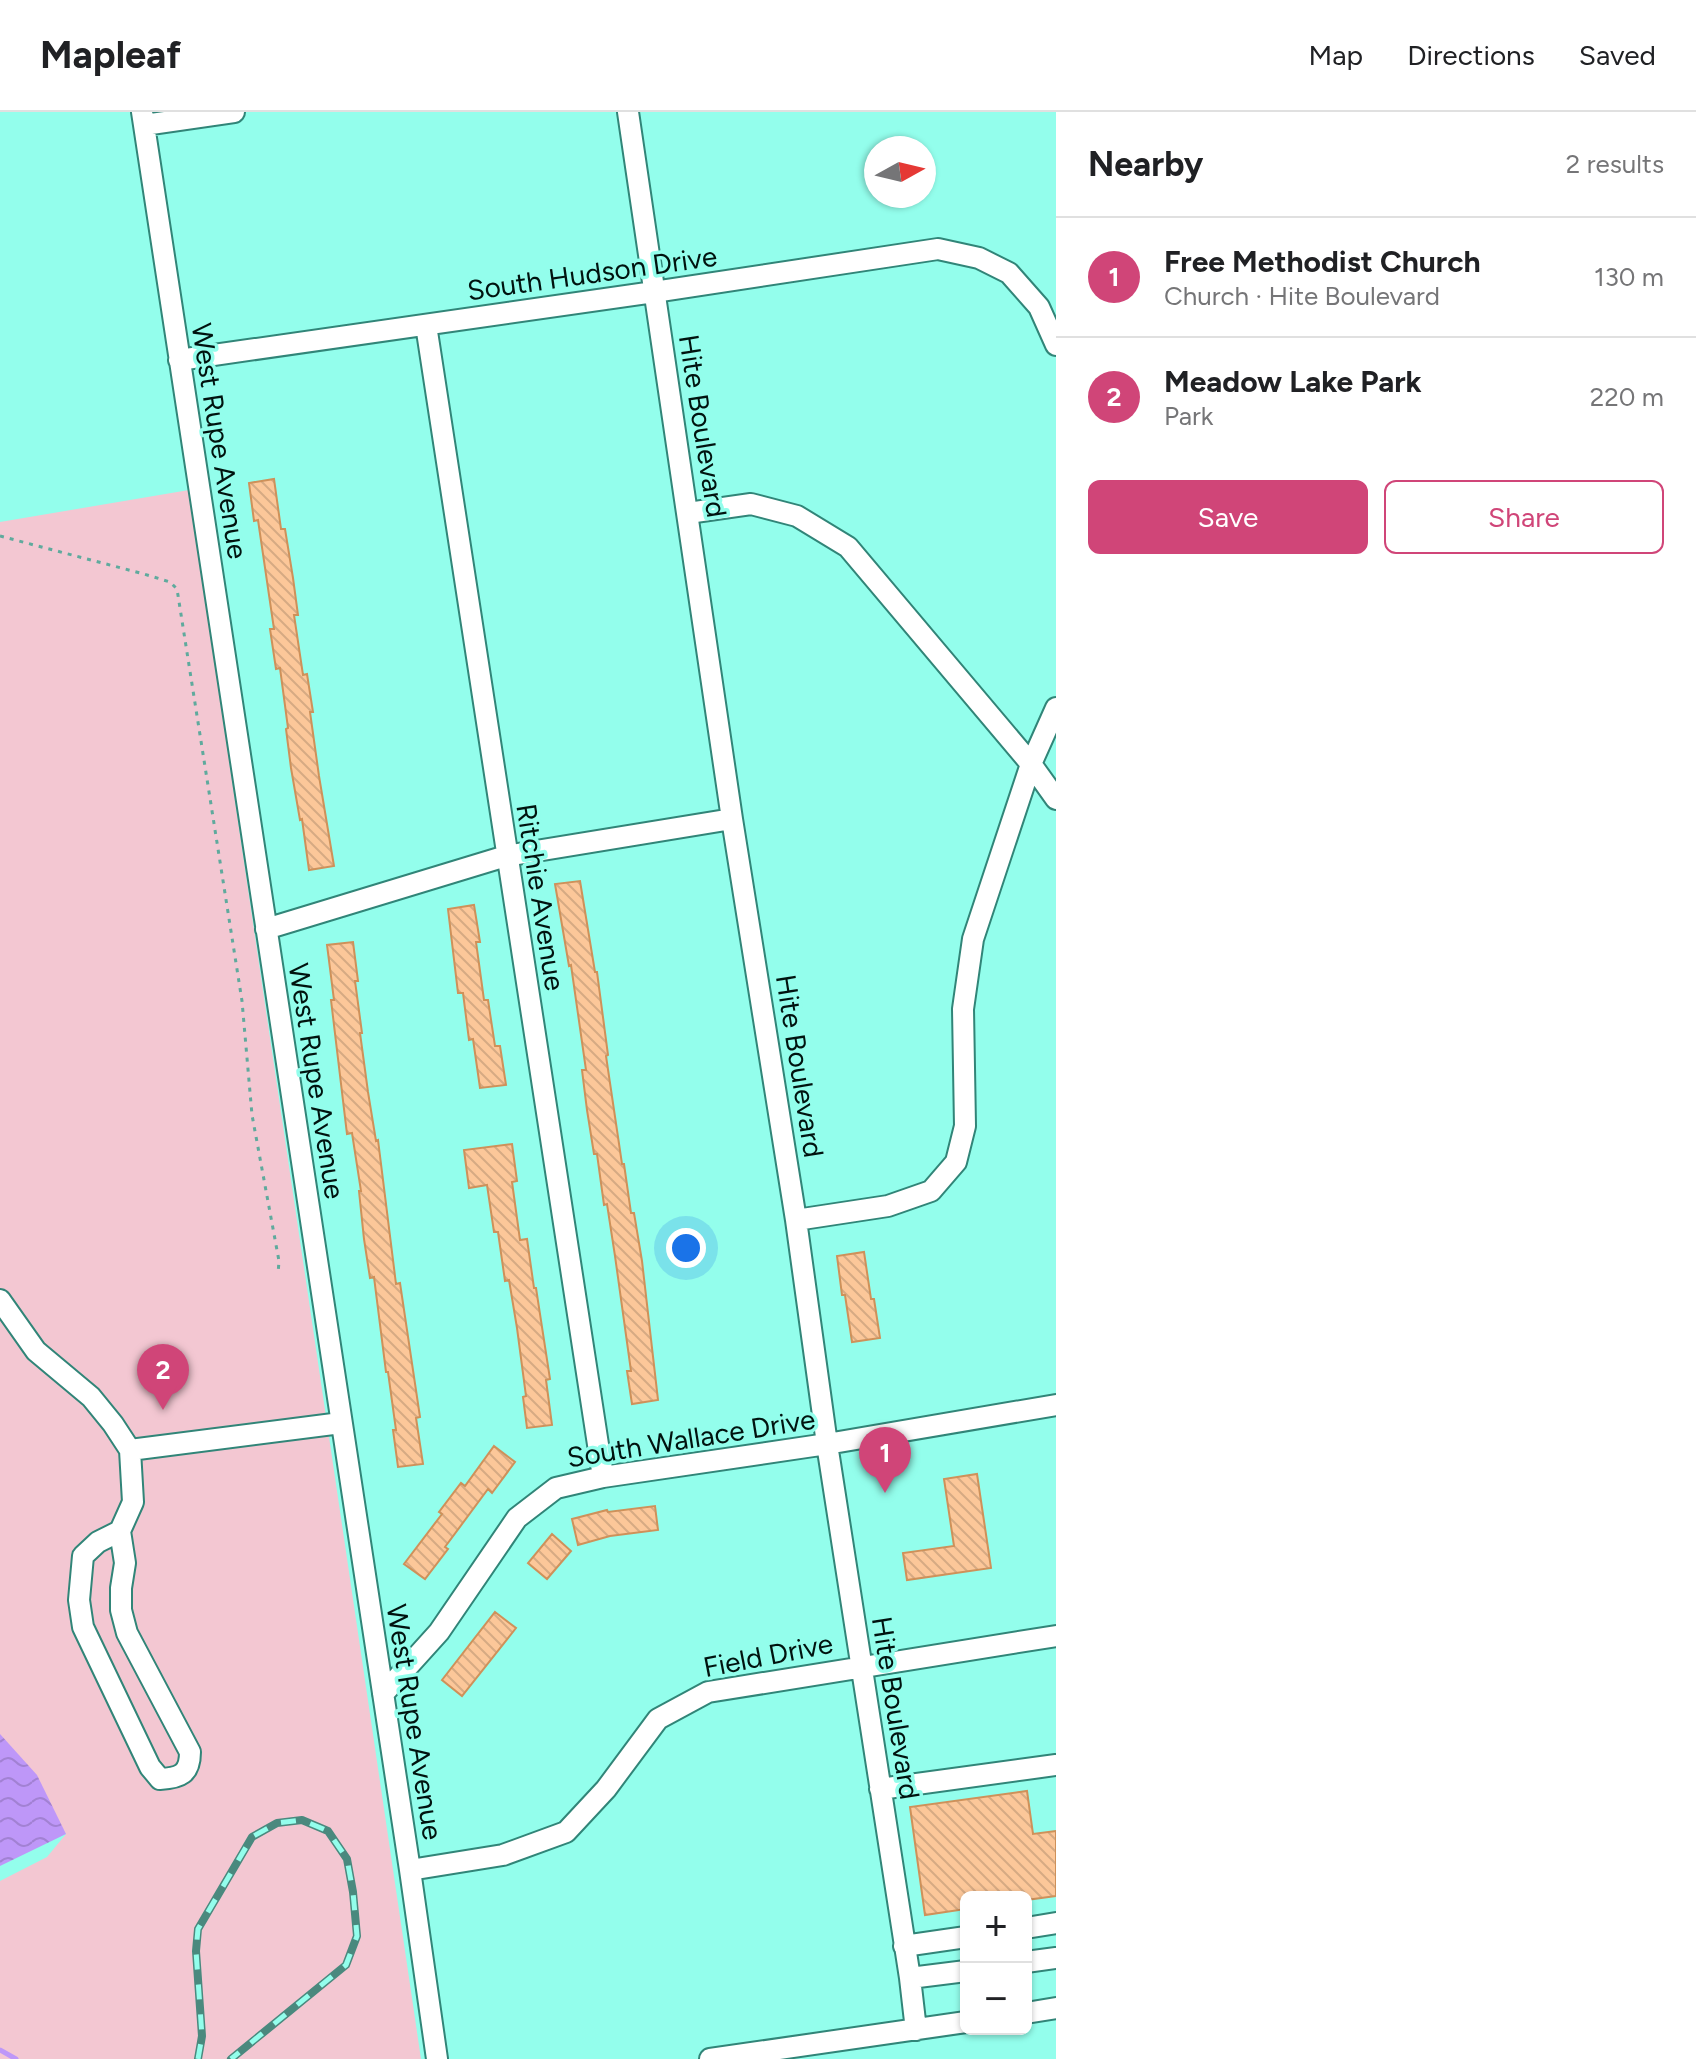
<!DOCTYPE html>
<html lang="en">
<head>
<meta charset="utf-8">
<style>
	body { margin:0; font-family:Figtree,sans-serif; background:#f6f6f6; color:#202124 }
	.controls { position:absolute; right:24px; bottom:24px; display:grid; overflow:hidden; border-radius:12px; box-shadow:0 2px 6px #0004 }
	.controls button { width:72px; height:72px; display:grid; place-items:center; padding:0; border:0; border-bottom:2px solid #e0e0e0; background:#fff; color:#202124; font:40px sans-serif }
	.compass { position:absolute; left:864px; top:24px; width:72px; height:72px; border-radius:50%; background:#fff; box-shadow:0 2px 6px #0004; rotate:82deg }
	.you { position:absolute; left:686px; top:1136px; width:28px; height:28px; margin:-20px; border:6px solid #fff; border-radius:50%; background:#1a73e8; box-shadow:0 0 0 12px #1a73e833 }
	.badge { display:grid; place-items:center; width:52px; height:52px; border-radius:50%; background:#d04578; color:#fff; font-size:26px; font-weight:700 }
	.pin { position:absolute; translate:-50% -66px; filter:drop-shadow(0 2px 4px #0008) }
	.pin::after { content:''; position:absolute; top:42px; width:28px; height:24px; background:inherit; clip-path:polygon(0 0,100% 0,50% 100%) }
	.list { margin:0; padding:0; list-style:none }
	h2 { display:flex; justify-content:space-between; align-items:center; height:104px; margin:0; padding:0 32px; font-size:34px }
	h2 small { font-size:26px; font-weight:400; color:#757577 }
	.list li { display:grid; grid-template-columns:52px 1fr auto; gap:24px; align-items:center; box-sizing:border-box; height:120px; padding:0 32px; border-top:2px solid #e0e0e0 }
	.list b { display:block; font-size:30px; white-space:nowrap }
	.list p { margin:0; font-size:26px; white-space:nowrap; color:#757577 }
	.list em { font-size:26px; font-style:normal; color:#757577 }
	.actions { display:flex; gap:16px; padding:24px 32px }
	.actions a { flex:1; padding:18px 0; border:2px solid #d04578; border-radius:12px; text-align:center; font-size:28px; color:#d04578 }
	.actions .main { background:#d04578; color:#fff }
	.map { position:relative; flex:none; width:1056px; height:1947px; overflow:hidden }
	header { display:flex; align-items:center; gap:48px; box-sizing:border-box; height:112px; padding:0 40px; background:#fff; border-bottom:2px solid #e0e0e0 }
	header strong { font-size:38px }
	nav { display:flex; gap:44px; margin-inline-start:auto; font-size:28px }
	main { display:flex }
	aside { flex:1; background:#fff }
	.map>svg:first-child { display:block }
	.green { fill:#f3c7d2 }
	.water { fill:url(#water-waves) }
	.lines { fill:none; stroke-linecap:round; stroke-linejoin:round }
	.stream { stroke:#be97f8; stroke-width:5 }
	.building { fill:url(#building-back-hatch); stroke:#ce915a; stroke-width:2 }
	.minor-casing { stroke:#318578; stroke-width:24 }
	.path { stroke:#5faa9d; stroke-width:3; stroke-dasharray:4 6; stroke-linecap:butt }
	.minor { stroke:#fff; stroke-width:20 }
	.rail-casing { stroke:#4a897e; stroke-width:8 }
	.rail { stroke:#93feec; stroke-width:5; stroke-dasharray:15; stroke-linecap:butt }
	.labels { text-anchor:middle; stroke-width:7; stroke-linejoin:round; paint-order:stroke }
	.street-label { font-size:28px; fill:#00130f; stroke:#93feec }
</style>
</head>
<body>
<header>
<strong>Mapleaf</strong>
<nav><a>Map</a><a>Directions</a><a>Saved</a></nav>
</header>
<main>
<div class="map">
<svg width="1056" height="1947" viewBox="0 0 1056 1947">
	<defs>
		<pattern id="water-waves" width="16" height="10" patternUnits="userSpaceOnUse" patternTransform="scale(2)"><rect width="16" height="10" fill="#be97f8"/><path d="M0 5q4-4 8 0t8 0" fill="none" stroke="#a281d3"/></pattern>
		<pattern id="building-back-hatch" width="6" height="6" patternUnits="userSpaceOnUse" patternTransform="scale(2)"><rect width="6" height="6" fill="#fcc799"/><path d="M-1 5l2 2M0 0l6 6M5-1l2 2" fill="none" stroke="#d6aa83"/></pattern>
	</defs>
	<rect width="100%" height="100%" fill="#93feec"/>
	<!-- green -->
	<path class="green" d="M189,378L421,1947H0V1769L47,1745L66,1722L0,1626V410Z"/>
	<!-- water -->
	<path class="water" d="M0,1622L37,1663L66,1722L0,1754Z"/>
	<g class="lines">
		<!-- stream -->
		<path class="stream" d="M0,1938L16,1947"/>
	</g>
	<!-- building -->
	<path class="building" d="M274,367L281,417H285L293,466L298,503H294L303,563L307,562L313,600H310L319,664L334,754L309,758L302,707L300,708L291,656L286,617L288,616L280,556L276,557L270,517H274L258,408L254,409L249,371Z
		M580,769L595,860H597L608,943L606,944L622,1052H624L631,1101H634L642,1149L658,1288L632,1292L627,1259H631L615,1144L607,1092L604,1093L597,1042H594L587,998L582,958H586L571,853L569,854L555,772Z
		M474,793L480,830H476L484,888H488L495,934H500L506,973L480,976L473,927L469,928L463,881H458L448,797Z
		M353,830L358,869H355L362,921H360L368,980L376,1029L378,1028L396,1172L400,1171L420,1305L416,1306L423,1352L398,1355L393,1318H396L388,1260H386L374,1165L370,1166L364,1127L359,1079H361L352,1021L347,1022L331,888H334L327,833Z
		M512,1032L517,1069L512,1070L520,1128L527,1127L534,1176H536L550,1267L546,1268L552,1313L527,1316L523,1285L526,1284L517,1216L509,1168L505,1169L498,1120H494L487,1073L469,1076L464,1038Z
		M864,1140L871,1187H874L880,1226L852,1230L845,1183H842L837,1144Z
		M494,1334L515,1350L492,1381L488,1377L445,1435L448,1437L425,1467L404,1452L442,1402L439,1400L461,1371L465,1374Z
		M977,1362L991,1456L907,1468L903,1441L954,1434L944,1367Z
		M655,1394L658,1418L610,1424L578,1433L572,1407L607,1398L608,1400Z
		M552,1422L571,1439L547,1467L528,1451Z
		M495,1500L516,1516L462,1584L442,1568Z
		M1027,1679L1033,1722L1056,1719V1784L1026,1788V1785H966V1797L925,1803L910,1695Z"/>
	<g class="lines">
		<defs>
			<path id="minor" d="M142,0L410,1758L437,1947
				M628,0L732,707L796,1108L827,1332L910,1866L916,1918
				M144,13L234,0
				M426,213L603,1365
				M179,248L654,180L938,137L979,146L1009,161L1039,195L1056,233
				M688,401L751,392L797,404L848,435L1031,652L1056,687
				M266,817L506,744L732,707
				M796,1108L888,1094L931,1079L956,1050L965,1014L963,897L973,827L1031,652L1056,596
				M0,1188L36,1239L91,1285L113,1312L130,1338L341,1311
				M120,1419L125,1451L121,1476V1498L127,1521L190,1640C190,1662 180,1666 160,1667L150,1655L83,1515L79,1488L83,1444L98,1430Z
				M120,1419L133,1390L130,1338
				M383,1582L439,1520L517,1406L556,1376L603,1365L827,1332L1056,1293
				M880,1677L1056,1653
				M410,1758L503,1743L566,1720L606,1677L658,1607L708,1580L1056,1524
				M1026,1816L1056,1811
				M904,1834L966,1825
				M1026,1850L1056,1846
				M910,1866L966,1859
				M1026,1901L1056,1896
				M710,1947L966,1910"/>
		</defs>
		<!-- minor casing -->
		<use href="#minor" class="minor-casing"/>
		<!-- path -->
		<path class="path" d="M0,424L144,462L170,470L177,477L242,889L252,1003L279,1149L278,1162"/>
		<!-- minor -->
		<use href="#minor" class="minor"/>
		<defs>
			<path id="rail" d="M198,1947L202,1924L196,1839L198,1817L252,1725L277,1711L302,1708L328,1719L347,1747L353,1780L357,1824L346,1853L231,1947"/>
		</defs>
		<!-- rail casing -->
		<use href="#rail" class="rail-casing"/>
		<!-- rail -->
		<use href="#rail" class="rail"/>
	</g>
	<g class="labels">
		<!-- street labels -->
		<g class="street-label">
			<text transform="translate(592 161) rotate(-8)" y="10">South Hudson Drive</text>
			<text transform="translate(703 314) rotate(81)" y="10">Hite Boulevard</text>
			<text transform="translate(220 329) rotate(81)" y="10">West Rupe Avenue</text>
			<text transform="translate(541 785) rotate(81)" y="10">Ritchie Avenue</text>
			<text transform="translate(800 954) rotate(81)" y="10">Hite Boulevard</text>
			<text transform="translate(317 969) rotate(81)" y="10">West Rupe Avenue</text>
			<text transform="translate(691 1326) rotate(-9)" y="10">South Wallace Drive</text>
			<text transform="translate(768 1543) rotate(-11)" y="10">Field Drive</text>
			<text transform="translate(896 1596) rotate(81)" y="10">Hite Boulevard</text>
			<text transform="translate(415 1610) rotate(81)" y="10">West Rupe Avenue</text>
		</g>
	</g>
</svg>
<div class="controls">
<button>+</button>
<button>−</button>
</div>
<svg class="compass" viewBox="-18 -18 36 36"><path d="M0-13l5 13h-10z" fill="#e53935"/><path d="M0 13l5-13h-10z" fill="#757577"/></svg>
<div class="you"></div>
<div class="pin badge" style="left:885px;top:1381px">1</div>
<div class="pin badge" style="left:163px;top:1298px">2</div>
</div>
<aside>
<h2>Nearby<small>2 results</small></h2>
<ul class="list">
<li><span class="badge">1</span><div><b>Free Methodist Church</b><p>Church · Hite Boulevard</p></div><em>130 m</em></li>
<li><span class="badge">2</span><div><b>Meadow Lake Park</b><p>Park</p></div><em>220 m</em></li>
</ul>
<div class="actions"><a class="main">Save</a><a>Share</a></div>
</aside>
</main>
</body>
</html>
